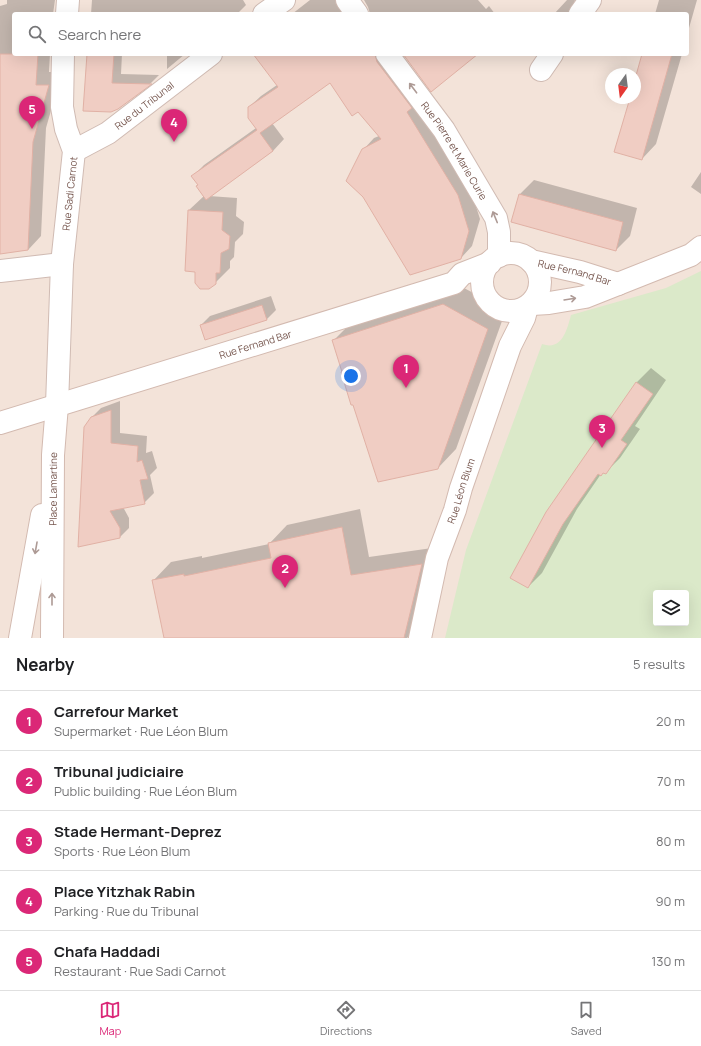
<!DOCTYPE html>
<html lang="en">
<head>
<meta charset="utf-8">
<style>
	body { margin:0; font-family:Manrope,sans-serif; background:#f6f6f6; color:#202124 }
	.controls { position:absolute; right:12px; bottom:12px; display:grid; overflow:hidden; border-radius:4px; box-shadow:0 4px 16px #0002 }
	.controls button { width:36px; height:36px; display:grid; place-items:center; padding:0; border:0; border-bottom:1px solid #e0e0e0; background:#fff; color:#202124; font:20px sans-serif }
	.compass { position:absolute; left:605px; top:68px; width:36px; height:36px; border-radius:50%; background:#fff; box-shadow:0 4px 16px #0002; rotate:194deg }
	.you { position:absolute; left:351px; top:376px; width:14px; height:14px; margin:-10px; border:3px solid #fff; border-radius:50%; background:#1a73e8; box-shadow:0 0 0 6px #1a73e833 }
	.badge { display:grid; place-items:center; width:26px; height:26px; border-radius:50%; background:#db2777; color:#fff; font-size:13px; font-weight:700 }
	.pin { position:absolute; translate:-50% -33px; filter:drop-shadow(0 1px 2px #0008) }
	.pin::after { content:''; position:absolute; top:21px; width:14px; height:12px; background:inherit; clip-path:polygon(0 0,100% 0,50% 100%) }
	.list { margin:0; padding:0; list-style:none }
	h2 { display:flex; justify-content:space-between; align-items:center; height:52px; margin:0; padding:0 16px; font-size:17px }
	h2 small { font-size:13px; font-weight:400; color:#757577 }
	.list li { display:grid; grid-template-columns:26px 1fr auto; gap:12px; align-items:center; box-sizing:border-box; height:60px; padding:0 16px; border-top:1px solid #e0e0e0 }
	.list b { display:block; font-size:15px; white-space:nowrap }
	.list p { margin:0; font-size:13px; white-space:nowrap; color:#757577 }
	.list em { font-size:13px; font-style:normal; color:#757577 }
	.icon { flex:none; width:22px; height:22px; fill:none; stroke:currentColor; stroke-width:2; stroke-linecap:round; stroke-linejoin:round }
	.map { position:relative; flex:none; width:701px; height:638px; overflow:hidden }
	.search { position:absolute; background:#fff; box-shadow:0 4px 16px #0002; left:12px; right:12px; top:12px; height:44px; display:flex; align-items:center; gap:10px; box-sizing:border-box; padding:0 14px; border-radius:4px; color:#757577; font-size:15px }
	.sheet { height:352px; background:#fff }
	nav { display:flex; justify-content:space-around; align-items:center; box-sizing:border-box; height:56px; border-top:1px solid #e0e0e0; background:#fff; font-size:11px; color:#757577 }
	nav a { display:grid; justify-items:center; gap:2px }
	nav .on { color:#db2777 }
	.map>svg:first-child { display:block }
	.residential { fill:#f3e3d9; fill-rule:evenodd }
	.green { fill:#dbe9c9; fill-rule:evenodd }
	.shadow { fill:#0003 }
	.building { fill:#f0cdc3; stroke:#e1b1a5 }
	.lines { fill:none; stroke-linecap:round; stroke-linejoin:round }
	.street-casing { stroke:#d0bbb3; stroke-width:24 }
	.secondary-casing { stroke:#d3bab0; stroke-width:24 }
	.street { stroke:#fff; stroke-width:22 }
	.secondary { stroke:#fff; stroke-width:22 }
	.oneway { stroke:#ad9a95 }
	.labels { text-anchor:middle; stroke-width:3; stroke-linejoin:round; paint-order:stroke }
	.street-label { font-size:10px; fill:#76564e; stroke:#fef7f1 }
</style>
</head>
<body>
<div class="map">
<svg width="701" height="638" viewBox="0 0 701 638">
	<rect width="100%" height="100%" fill="#fcf2ea"/>
	<!-- residential -->
	<path class="residential" d="M0,0H701V638H0ZM14,14H687V54H14ZM611,74H635V98H611ZM656,593H686V623H656Z"/>
	<!-- green -->
	<path class="green" d="M701,271V638H445L466,550L542,344C562,351 567,330 571,315L666,288ZM656,593H686V623H656Z"/>
	<!-- shadow -->
	<path class="shadow" d="M7,0H55L53,14H14V54H50L49,72H62L46,128L41,236L28,250L0,253V6L7,4Z
		M92,0H243L246,5L237,14H91Z
		M310,0H351L363,14H292Z
		M364,0H478L486,9L489,6L495,14H370L368,7Z
		M567,0H575L573,6L575,14H554Z
		M659,0H697L687,35V14H655Z
		M88,54H122L121,74L159,75L151,83L118,109Z
		M167,54H185L167,69Z
		M255,54H391L469,184L480,219L472,246L461,258L363,150L374,138L379,136L358,111L330,82L272,123L284,139L273,151L209,196L237,198L236,216L244,222L243,234L235,242L234,257L230,261V268L215,283L196,271L189,210L204,196L199,185L193,176L204,165L256,128L249,107L261,96L277,85Z
		M643,54H682L656,144L642,159L631,98H635V83Z
		M701,172V194L691,187Z
		M534,180L637,208L630,236L616,250L513,221L520,194Z
		M462,287L506,310L456,449L438,468L333,341L352,322Z
		M271,296L276,310L266,320L201,325L210,316Z
		M651,368L666,380L635,426L640,429L620,458L605,473L604,472L601,474L577,509L542,573L528,587L547,513L637,382Z
		M120,401V433L147,436L146,453L152,451L157,468L150,475L154,493L144,503L123,507L129,518V528L120,537L80,546L91,418L101,408Z
		M360,509L369,557L439,547L420,625L407,638H165L153,581L171,562L202,556V558L269,544L287,525Z"/>
	<!-- building -->
	<path class="building" d="M0,54H38L36,85H49L33,142L28,250L0,254Z
		M87,54H114L112,83L152,84L118,109L111,112L83,111Z
		M253,54H375L377,62L412,108L407,112L458,195L469,231L461,259L410,275L363,197L346,181L362,149L381,139L358,112L352,116L330,83L260,133L273,151L206,200L196,186L198,185L191,176L257,130L248,118V107L278,87Z
		M403,54H478L431,92Z
		M642,54H672L642,160L614,152L630,98H635V79Z
		M519,194L623,222L616,251L511,222Z
		M188,210L223,212L222,230L230,236L229,249L221,253L220,273H216V284L209,289H200L195,283V272L185,271Z
		M443,304L488,329L438,469L378,482L353,405H351L341,372H342L332,340Z
		M262,305L267,320L205,340L200,325Z
		M636,382L653,394L621,440L627,444L606,474L603,473L601,476L598,474L563,524L528,588L510,578L546,512Z
		M111,410V443L138,446L137,462L142,460L148,479L140,480L145,504L110,511L120,528V538L78,547L84,427L91,417Z
		M342,527L351,575L422,564L404,638H164L152,580L184,574V576L271,558L268,543Z"/>
	<g class="lines">
		<defs>
			<g id="street">
				<path d="M347,0L357,14"/>
				<path d="M67,14L68,0"/>
				<path d="M264,14L284,0"/>
				<path d="M580,14L590,0"/>
				<path id="s1" d="M387,54L444,130L496,218L499,232V256"/>
				<path d="M541,70L552,54"/>
				<path id="s2" d="M74,151L108,133L211,54"/>
				<path d="M0,271L62,264"/>
				<path id="s3" d="M57,405L62,264L74,151L66,129L62,107L63,54"/>
			</g>
			<g id="secondary">
				<circle cx="511" cy="282" r="29"/>
				<path id="s4" d="M531,261L580,272L618,284"/>
				<path d="M532,304L549,303L585,297L691,255L701,247"/>
				<path id="s5" d="M0,423L454,283L462,274L490,263"/>
				<path d="M20,638L42,515"/>
				<path id="s6" d="M52,638L53,455L57,405"/>
				<path id="s7" d="M420,638L437,558L455,510L461,488L510,346L524,318L527,307"/>
			</g>
		</defs>
		<!-- street casing -->
		<use href="#street" class="street-casing"/>
		<!-- secondary casing -->
		<use href="#secondary" class="secondary-casing"/>
		<!-- street -->
		<use href="#street" class="street"/>
		<!-- secondary -->
		<use href="#secondary" class="secondary"/>
	</g>
	<!-- one-way arrows -->
	<defs><path id="oneway-shaft" d="M-6 0H5M1.5-3L5.5 0L1.5 3" fill="none" stroke-width="1.6" stroke-linecap="round" stroke-linejoin="round"/></defs>
	<g class="oneway">
		<use href="#oneway-shaft" transform="translate(413 88) rotate(-127)"/>
		<use href="#oneway-shaft" transform="translate(495 217) rotate(-112)"/>
		<use href="#oneway-shaft" transform="translate(570 299) rotate(-9)"/>
		<use href="#oneway-shaft" transform="translate(36 548) rotate(100)"/>
		<use href="#oneway-shaft" transform="translate(52 599) rotate(-90)"/>
	</g>
	<g class="labels">
		<!-- street labels -->
		<g class="street-label">
			<text dy="4" stroke="none"><textPath href="#s2" startOffset="84">Rue du Tribunal</textPath></text>
			<text dy="4" stroke="none"><textPath href="#s1" startOffset="118">Rue Pierre et Marie Curie</textPath></text>
			<text dy="4" stroke="none"><textPath href="#s3" startOffset="212">Rue Sadi Carnot</textPath></text>
			<text dy="4" stroke="none"><textPath href="#s4" startOffset="45">Rue Fernand Bar</textPath></text>
			<text dy="4" stroke="none"><textPath href="#s5" startOffset="267">Rue Fernand Bar</textPath></text>
			<text dy="4" stroke="none"><textPath href="#s7" startOffset="153">Rue Léon Blum</textPath></text>
			<text dy="4" stroke="none"><textPath href="#s6" startOffset="149">Place Lamartine</textPath></text>
		</g>
	</g>
</svg>
<div class="controls">
<button><svg class="icon" aria-label="layers" viewBox="0 0 24 24"><path d="M12 4l9 5-9 5-9-5zM3 14l9 5 9-5"/></svg></button>
</div>
<svg class="compass" viewBox="-18 -18 36 36"><path d="M0-13l5 13h-10z" fill="#e53935"/><path d="M0 13l5-13h-10z" fill="#757577"/></svg>
<div class="you"></div>
<div class="pin badge" style="left:406px;top:388px">1</div>
<div class="pin badge" style="left:285px;top:588px">2</div>
<div class="pin badge" style="left:602px;top:448px">3</div>
<div class="pin badge" style="left:174px;top:142px">4</div>
<div class="pin badge" style="left:32px;top:129px">5</div>
<div class="search"><svg class="icon" aria-label="search" viewBox="0 0 24 24"><circle cx="10" cy="10" r="6"/><path d="M15 15l6 6"/></svg>Search here</div>
</div>
<section class="sheet">
<h2>Nearby<small>5 results</small></h2>
<ul class="list">
<li><span class="badge">1</span><div><b>Carrefour Market</b><p>Supermarket · Rue Léon Blum</p></div><em>20 m</em></li>
<li><span class="badge">2</span><div><b>Tribunal judiciaire</b><p>Public building · Rue Léon Blum</p></div><em>70 m</em></li>
<li><span class="badge">3</span><div><b>Stade Hermant-Deprez</b><p>Sports · Rue Léon Blum</p></div><em>80 m</em></li>
<li><span class="badge">4</span><div><b>Place Yitzhak Rabin</b><p>Parking · Rue du Tribunal</p></div><em>90 m</em></li>
<li><span class="badge">5</span><div><b>Chafa Haddadi</b><p>Restaurant · Rue Sadi Carnot</p></div><em>130 m</em></li>
</ul>
</section>
<nav>
<a class="on"><svg class="icon" aria-label="map" viewBox="0 0 24 24"><path d="M3 6l6-2 6 2 6-2v14l-6 2-6-2-6 2zM9 4v14M15 6v14"/></svg>Map</a>
<a><svg class="icon" aria-label="directions" viewBox="0 0 24 24"><path d="M12 3l9 9-9 9-9-9zM9 14v-3h6M13 9l2 2-2 2"/></svg>Directions</a>
<a><svg class="icon" aria-label="saved" viewBox="0 0 24 24"><path d="M7 4h10v16l-5-4-5 4z"/></svg>Saved</a>
</nav>
</body>
</html>
